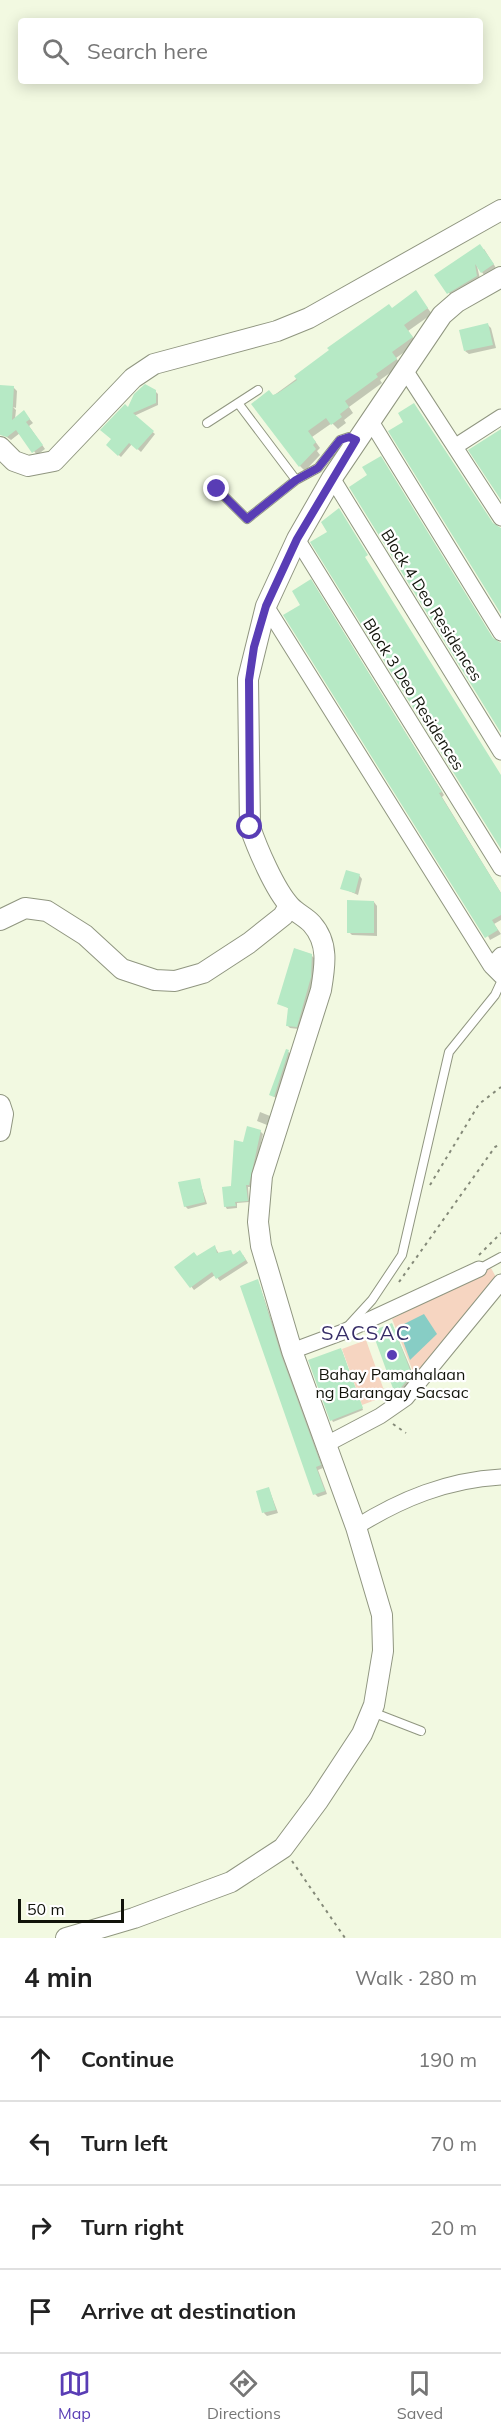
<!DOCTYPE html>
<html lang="en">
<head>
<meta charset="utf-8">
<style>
	body { margin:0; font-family:Mulish,sans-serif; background:#f2f2f2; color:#222 }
	.scale { position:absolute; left:18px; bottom:15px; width:106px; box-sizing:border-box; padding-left:6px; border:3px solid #11130a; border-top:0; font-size:16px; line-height:21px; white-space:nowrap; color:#11130a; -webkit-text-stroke:4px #fff; paint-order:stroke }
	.stop { position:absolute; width:18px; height:18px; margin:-14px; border:4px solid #593db5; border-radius:50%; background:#fff }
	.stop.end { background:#593db5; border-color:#fff; box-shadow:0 2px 6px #0008 }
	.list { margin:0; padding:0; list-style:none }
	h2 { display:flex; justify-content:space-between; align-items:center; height:78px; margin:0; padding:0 24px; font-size:26px }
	h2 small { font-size:20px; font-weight:400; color:#767676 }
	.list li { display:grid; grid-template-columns:39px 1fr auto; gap:18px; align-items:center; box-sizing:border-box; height:84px; padding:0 24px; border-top:2px solid #e0e0e0 }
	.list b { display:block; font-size:22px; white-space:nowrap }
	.list em { font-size:20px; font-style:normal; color:#767676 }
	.icon { flex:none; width:33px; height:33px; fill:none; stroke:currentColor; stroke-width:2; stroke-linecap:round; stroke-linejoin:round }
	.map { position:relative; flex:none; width:501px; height:1938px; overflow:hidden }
	.search { position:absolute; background:#fff; box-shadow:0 3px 15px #0003; left:18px; right:18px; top:18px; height:66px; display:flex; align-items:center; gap:15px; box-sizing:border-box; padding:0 21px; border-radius:6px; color:#767676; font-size:22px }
	.sheet { height:414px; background:#fff }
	nav { display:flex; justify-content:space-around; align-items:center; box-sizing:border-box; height:84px; border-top:2px solid #e0e0e0; background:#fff; font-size:16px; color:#767676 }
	nav a { display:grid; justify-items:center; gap:3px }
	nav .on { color:#593db5 }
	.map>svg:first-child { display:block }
	.green { fill:#f6d5c1 }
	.water { fill:#87cdc5 }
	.shadow { fill:#0003 }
	.building { fill:#b6e9c5 }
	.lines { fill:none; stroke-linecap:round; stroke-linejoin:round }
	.service-casing { stroke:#909680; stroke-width:10 }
	.minor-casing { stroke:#909680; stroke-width:17 }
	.tertiary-casing { stroke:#909680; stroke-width:22 }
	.path { stroke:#848978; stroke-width:2; stroke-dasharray:3 4.5; stroke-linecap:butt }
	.service { stroke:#fff; stroke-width:8 }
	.minor { stroke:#fff; stroke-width:15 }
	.tertiary { stroke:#fff; stroke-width:20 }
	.route { stroke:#593db5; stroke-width:8 }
	.poi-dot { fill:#593db5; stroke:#fff; stroke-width:2 }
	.labels { text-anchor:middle; stroke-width:4.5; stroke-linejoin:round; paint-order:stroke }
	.street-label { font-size:16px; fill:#11130a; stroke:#fff }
	.poi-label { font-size:16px; fill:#11130a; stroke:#fff }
	.quarter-label { font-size:20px; letter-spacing:1.5px; fill:#362c67; stroke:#fff }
</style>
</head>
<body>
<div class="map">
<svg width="501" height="1938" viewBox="0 0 501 1938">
	<rect width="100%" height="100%" fill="#f2f9e1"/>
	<!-- green -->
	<path class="green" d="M491,1268L497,1279L416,1379L392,1319Z
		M366,1340L386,1396L362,1405L342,1349Z"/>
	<!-- water -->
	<path class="water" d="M424,1314L437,1334L410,1360L398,1327Z"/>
	<!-- shadow -->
	<path class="shadow" d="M484,249L496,268L485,276L477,266L480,279L452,297L437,276Z
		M420,298L432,314L408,331L417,343L396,358L401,365L380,380L382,383L349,407L353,413L344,420L346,423L338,429L332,423L312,437L320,448L317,451L320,455L305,471L300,466L273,396L392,309Z
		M488,325L491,328L496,348L469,354L465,351Z
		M0,386L13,387L17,391L16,408L13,407L16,410L15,419L27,416L33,423L29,426L45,449L37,455L20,433L11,440L0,432Z
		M155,391L158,394V405L134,416L155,434L141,452L132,444L121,457L108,445L129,410Z
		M314,585L444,795L442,797L501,893V920L494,924L501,934L490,940Z
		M359,875L362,879L358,895L342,888Z
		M374,902L377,906V936L352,935L349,932Z
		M311,955L314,958L313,981L299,1029L290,1028L287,1025L290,1009L279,1003Z
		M287,1051L291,1054L277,1099L271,1094Z
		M260,1112L270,1116L267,1125L257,1121Z
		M260,1131L263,1134L251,1187H248L249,1202L237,1203V1208L227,1209L225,1206L244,1144Z
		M199,1179L207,1204L188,1209L185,1206Z
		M215,1247L219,1254L243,1255L248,1263L220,1281L215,1275L194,1290L176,1267Z
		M258,1281L323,1468L318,1470L327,1494L318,1497L315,1494Z
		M392,1324L415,1379L399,1396L374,1331Z
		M342,1351L363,1410L333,1422L332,1420Z
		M269,1489L278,1513L267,1516L264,1513Z"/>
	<!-- building -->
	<path class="building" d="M480,244L494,264L481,273L475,264L477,276L447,294L434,275Z
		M416,290L428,308L404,325L413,337L392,352L397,359L376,374L378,377L345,401L349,407L340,414L342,417L331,425L326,418L308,431L316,442L313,445L316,449L299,467L251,404L269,390L273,395L278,393L297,380L294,376L329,350L327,348L389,304L392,308Z
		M488,323L493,345L464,351L459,330Z
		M145,384L156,390V403L133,413L154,431L137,450L129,443L118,456L106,445L111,439L100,430L125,404L128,407L134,394Z
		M0,385L14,386L12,420L24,410L30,419L26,422L43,445L32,453L16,430L7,437L0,435Z
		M414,403L493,523L501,528V614L388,431L403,422L398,413Z
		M501,429V500L468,450Z
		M381,456L493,638L501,643V733L349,487L367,475L362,467Z
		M339,508L368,555L365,557L501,775V849L310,542L327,532L321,522Z
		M311,579L442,792L439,793L501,893V915L492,920L498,930L485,938L283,615L300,605L292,591Z
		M346,870L360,874L355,893L340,889Z
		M347,900L374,901V933H347Z
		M294,948L312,954L311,977L297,1027L286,1026L288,1008L277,1004Z
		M286,1049L289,1050L274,1097L269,1095Z
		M247,1126L261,1130L249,1185H246L248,1201L235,1202L236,1206L224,1207L222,1187L231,1186L234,1140L243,1142Z
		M200,1178L205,1202L184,1207L178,1182Z
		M215,1245L217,1253L231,1250L233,1255L240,1250L246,1260L216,1279L212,1272L190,1288L174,1267L194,1252L197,1256Z
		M258,1279L281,1355L321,1465L316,1467L325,1491L313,1495L240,1286Z
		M392,1323L412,1375L395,1394L372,1331Z
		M341,1348L363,1408L330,1421L308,1360Z
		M269,1487L276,1510L262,1513L256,1491Z"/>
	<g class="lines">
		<defs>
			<path id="service" d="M238,403L296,480
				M207,423L258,390
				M217,489L247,519L296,480L318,468L340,440L349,437L356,440
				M479,1269L501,1257
				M350,1324L372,1300L402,1255L449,1052L495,995L501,982
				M372,1712L421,1731"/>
			<path id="minor" d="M405,370L501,518
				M370,420L501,633
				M456,446L501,417
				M332,478L501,752
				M297,539L501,868
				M266,606L491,966
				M501,955L491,966L501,976
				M292,1351L343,1332L479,1269
				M325,1445L380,1416L406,1398L501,1282
				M356,1527C401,1499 447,1480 501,1477"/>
			<path id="tertiary" d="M0,447L14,461L28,466L54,461L133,378L154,364L277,331L309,318L501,210
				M0,920L25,908L47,911L85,935L122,969L155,980L175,981L203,973L249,943L283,916L289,906
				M0,1105L3,1114L0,1131
				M66,1938L134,1918L231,1882L283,1848L318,1801L362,1734L374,1705L383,1651L382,1615L356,1527L292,1351L261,1246L258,1222L262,1176L321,990C325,966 329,943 312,924C306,917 296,913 290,906C275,890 257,848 250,827L248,679L266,606L297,539L332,478L442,315L457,302L501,277"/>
		</defs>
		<!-- service casing -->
		<use href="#service" class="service-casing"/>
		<!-- minor casing -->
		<use href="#minor" class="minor-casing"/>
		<!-- tertiary casing -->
		<use href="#tertiary" class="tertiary-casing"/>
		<!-- path -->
		<path class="path" d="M430,1185L479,1104L501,1087
			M479,1255L501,1233
			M399,1282L495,1147L501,1144
			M393,1424L406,1433
			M292,1861L345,1938"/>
		<!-- service -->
		<use href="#service" class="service"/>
		<!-- minor -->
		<use href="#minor" class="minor"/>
		<!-- tertiary -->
		<use href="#tertiary" class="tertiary"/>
	</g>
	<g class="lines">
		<!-- route -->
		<path class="route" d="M217,489L247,519L296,480L318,468L340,440L349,437L356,440L297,539L266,606L254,647L249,680L250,827"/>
	</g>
	<!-- markers -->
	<circle class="poi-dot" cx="392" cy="1355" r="6"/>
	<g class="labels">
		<!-- street labels -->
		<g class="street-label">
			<text transform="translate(432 605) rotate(58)" y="6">Block 4 Deo Residences</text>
			<text transform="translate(414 694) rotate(58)" y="6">Block 3 Deo Residences</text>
		</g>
		<!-- poi labels -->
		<g class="poi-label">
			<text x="392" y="1380">Bahay Pamahalaan<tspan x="392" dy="18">ng Barangay Sacsac</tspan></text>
		</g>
		<!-- quarter labels -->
		<g class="quarter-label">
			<text x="366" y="1340">SACSAC</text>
		</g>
	</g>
</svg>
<div class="scale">50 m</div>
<div class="stop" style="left:250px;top:827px"></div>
<div class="stop end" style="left:217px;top:489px"></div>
<div class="search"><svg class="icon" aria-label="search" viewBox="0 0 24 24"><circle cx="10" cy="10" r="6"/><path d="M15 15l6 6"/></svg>Search here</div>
</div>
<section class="sheet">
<h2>4 min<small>Walk · 280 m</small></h2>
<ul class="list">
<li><svg class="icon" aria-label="ahead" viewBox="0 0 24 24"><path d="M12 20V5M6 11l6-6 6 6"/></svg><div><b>Continue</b></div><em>190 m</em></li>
<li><svg class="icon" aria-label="left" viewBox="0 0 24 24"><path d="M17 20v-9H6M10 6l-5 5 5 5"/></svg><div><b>Turn left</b></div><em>70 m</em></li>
<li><svg class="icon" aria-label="right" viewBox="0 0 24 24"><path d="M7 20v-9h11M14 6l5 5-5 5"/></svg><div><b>Turn right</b></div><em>20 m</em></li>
<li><svg class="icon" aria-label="arrive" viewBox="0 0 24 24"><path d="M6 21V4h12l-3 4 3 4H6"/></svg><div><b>Arrive at destination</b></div></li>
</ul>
</section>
<nav>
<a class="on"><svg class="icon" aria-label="map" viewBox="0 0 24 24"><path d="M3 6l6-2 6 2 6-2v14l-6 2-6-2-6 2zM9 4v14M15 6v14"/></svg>Map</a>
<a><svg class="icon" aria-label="directions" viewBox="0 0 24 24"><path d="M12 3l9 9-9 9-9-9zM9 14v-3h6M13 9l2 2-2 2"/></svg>Directions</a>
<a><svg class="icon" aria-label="saved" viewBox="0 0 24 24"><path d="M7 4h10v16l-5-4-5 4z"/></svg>Saved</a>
</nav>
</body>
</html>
